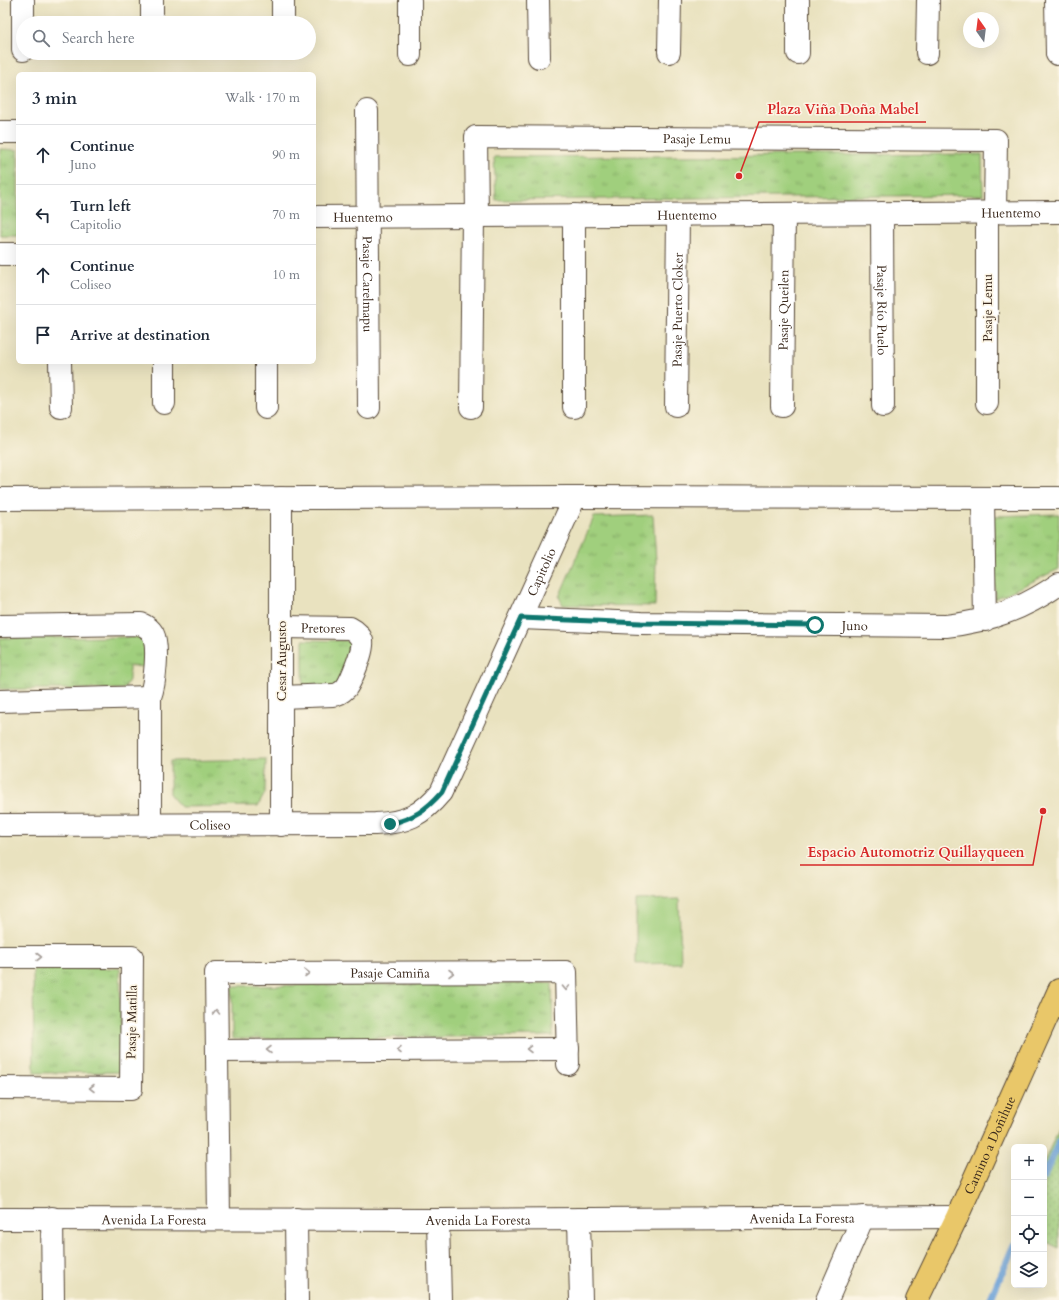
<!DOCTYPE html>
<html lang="en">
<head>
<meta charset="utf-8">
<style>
	body { margin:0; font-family:Cardo,serif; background:#f2f2f3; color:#1f2937 }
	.controls { position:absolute; right:12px; bottom:12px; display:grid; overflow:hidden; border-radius:6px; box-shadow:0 4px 16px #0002 }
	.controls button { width:36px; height:36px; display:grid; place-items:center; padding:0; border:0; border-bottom:1px solid #e0e1e3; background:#fff; color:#1f2937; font:20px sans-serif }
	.compass { position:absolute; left:963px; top:12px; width:36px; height:36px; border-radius:50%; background:#fff; box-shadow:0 4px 16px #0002; rotate:346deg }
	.stop { position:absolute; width:12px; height:12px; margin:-9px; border:3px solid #0f766e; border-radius:50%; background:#fff }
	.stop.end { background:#0f766e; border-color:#fff; box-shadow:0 1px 4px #0008 }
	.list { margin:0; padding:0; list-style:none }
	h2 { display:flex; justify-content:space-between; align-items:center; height:52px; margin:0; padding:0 16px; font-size:17px }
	h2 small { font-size:13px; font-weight:400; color:#747a83 }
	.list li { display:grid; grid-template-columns:26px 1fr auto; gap:12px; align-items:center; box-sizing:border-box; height:60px; padding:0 16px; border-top:1px solid #e0e1e3 }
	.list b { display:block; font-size:15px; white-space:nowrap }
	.list p { margin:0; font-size:13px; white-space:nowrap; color:#747a83 }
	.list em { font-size:13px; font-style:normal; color:#747a83 }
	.icon { flex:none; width:22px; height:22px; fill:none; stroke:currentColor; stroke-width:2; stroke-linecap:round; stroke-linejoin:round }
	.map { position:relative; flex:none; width:1059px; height:1300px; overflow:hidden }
	.search { position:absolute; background:#fff; box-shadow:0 4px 16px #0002; left:16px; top:16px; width:300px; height:44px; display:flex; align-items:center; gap:10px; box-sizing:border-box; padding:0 14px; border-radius:22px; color:#747a83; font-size:15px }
	.panel { position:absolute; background:#fff; box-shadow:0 4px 16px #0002; left:16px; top:72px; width:300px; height:292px; border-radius:6px }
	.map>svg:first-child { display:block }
	.grass { fill:url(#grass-dots); stroke:#6e7c4e }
	.park { fill:url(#park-tufts); stroke:#6e7c4e }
	.garden { fill:#a0cf7d; stroke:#6e7c4e }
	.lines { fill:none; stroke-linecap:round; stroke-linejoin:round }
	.stream { stroke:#6aa0d7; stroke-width:7 }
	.minor-casing { stroke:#554636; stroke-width:24 }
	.major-casing { stroke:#554636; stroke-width:24 }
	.minor { stroke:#fff; stroke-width:22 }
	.major { stroke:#e9c769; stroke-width:22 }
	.oneway { stroke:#a79f9a }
	.route { stroke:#0f766e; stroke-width:5 }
	.labels { text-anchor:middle; stroke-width:3; stroke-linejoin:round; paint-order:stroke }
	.street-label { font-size:13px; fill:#3b2a1e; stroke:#fcf5e5 }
	.leader { fill:none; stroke:#d62828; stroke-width:1.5 }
	.callout-dot { fill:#d62828; stroke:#fcf5e5; stroke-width:1.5 }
	.callout-label { font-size:14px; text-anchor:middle; font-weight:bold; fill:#d62828; stroke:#fcf5e5; stroke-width:3; stroke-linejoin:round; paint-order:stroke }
</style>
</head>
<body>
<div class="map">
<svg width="1059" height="1300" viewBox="0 0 1059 1300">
	<defs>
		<pattern id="grass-dots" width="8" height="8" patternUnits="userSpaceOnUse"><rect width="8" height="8" fill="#a0cf7d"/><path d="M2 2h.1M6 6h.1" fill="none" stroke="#84a866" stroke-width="1.8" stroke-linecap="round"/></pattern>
		<pattern id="park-tufts" width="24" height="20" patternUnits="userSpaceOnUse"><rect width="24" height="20" fill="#a0cf7d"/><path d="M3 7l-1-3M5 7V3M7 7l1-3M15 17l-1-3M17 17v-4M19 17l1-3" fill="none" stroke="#84a866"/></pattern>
	</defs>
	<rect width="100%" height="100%" fill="#fcf5e5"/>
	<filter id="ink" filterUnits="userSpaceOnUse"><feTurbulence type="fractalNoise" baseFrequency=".025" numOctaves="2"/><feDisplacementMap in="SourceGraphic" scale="8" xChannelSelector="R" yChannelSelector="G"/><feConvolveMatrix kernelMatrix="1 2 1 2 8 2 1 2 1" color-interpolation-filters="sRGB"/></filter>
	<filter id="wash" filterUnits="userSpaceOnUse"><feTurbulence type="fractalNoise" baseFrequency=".012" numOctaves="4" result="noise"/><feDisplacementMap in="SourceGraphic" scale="16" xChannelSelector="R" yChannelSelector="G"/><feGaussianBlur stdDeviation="0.9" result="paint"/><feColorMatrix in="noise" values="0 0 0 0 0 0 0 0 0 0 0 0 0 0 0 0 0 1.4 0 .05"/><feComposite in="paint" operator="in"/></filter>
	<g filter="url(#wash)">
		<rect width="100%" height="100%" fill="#e9e2bf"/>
		<!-- grass -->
		<path class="grass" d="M1059,1128V1248L1044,1241V1162Z"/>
		<!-- park -->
		<path class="park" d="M0,149L18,150V235H0Z
			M982,154L983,195L496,200L494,157Z
			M1059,514V569L995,599L993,516Z
			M653,515L656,561L655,606L563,605L559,597L594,517Z
			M144,637L146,667L129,666V680L124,689H0V638Z
			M303,640L354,641L336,689L303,688Z
			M266,759L265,793L258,806L181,807L170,795V761Z
			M120,968L122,1072L34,1073L33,969Z
			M552,983L553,1036L232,1039V986Z"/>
		<!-- garden -->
		<path class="garden" d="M679,899L681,963L636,964V900Z"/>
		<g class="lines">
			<!-- stream -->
			<path class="stream" d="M1044,1176L1059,1142
				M990,1300L1014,1245"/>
		</g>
	</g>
	<g filter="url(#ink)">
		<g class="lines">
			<defs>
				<g id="minor">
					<path d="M410,0V55"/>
					<path d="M538,0L539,57"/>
					<path d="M1056,0L1057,54"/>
					<path d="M152,23V0"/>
					<path d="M283,23V0"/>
					<path d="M23,50V0"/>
					<path d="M669,52L670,0"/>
					<path d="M798,53V0"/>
					<path d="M927,53L928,0"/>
					<path id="s1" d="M367,111L369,408"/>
					<path d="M0,132H18"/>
					<path id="s2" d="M882,213L883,406"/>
					<path id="s3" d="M477,216L476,137L996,140L995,213"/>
					<path id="s4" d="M314,217L1059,212"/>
					<path d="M0,254H18"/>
					<path d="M60,362L61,407"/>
					<path d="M266,362V408"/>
					<path d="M164,403V362"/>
					<path d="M987,403V213"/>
					<path id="s5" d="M676,406L678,215"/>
					<path id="s6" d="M782,406L784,214"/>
					<path d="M471,407L473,216"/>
					<path d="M574,407V215"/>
					<path d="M281,498V825"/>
					<path d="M983,498L985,620"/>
					<path d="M0,499L575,497L1059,498"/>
					<path id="s7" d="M521,618L641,623L946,626C990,621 1023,609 1059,584"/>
					<path d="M0,626L141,624C146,626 150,629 153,634C159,646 155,684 150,697V825"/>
					<path id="s8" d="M281,627L350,628C356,631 360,635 362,641C364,650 351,681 346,688C342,692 338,695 333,695L281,697"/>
					<path d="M0,701L150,697"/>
					<path id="s9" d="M0,825L375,824C406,823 422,815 441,792L575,497"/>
					<path d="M0,957H132L131,1089L0,1088"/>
					<path d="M217,1051L568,1049"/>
					<path d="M52,1218L53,1300"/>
					<path id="s10" d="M0,1219L438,1220L957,1217"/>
					<path id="s11" d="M219,1219L216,973L566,972L568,1064"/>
					<path d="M296,1219L297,1300"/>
					<path d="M579,1219L581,1300"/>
					<path d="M438,1220L440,1300"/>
					<path d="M827,1300L863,1217"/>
				</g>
				<g id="major">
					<path id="s12" d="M917,1300L957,1217L1059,990"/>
				</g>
			</defs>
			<!-- minor casing -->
			<use href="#minor" class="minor-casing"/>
			<!-- major casing -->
			<use href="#major" class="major-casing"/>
			<!-- minor -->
			<use href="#minor" class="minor"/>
			<!-- major -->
			<use href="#major" class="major"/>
		</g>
		<!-- one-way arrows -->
		<defs><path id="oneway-chevron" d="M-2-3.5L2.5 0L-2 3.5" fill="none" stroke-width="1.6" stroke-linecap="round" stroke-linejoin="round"/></defs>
		<g class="oneway">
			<use href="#oneway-chevron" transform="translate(39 957)"/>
			<use href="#oneway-chevron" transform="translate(307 973)"/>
			<use href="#oneway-chevron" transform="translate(451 973)"/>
			<use href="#oneway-chevron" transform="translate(566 988) rotate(88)"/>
			<use href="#oneway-chevron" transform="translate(216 1012) rotate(-91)"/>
			<use href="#oneway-chevron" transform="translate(529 1049) rotate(180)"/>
			<use href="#oneway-chevron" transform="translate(269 1050) rotate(180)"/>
			<use href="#oneway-chevron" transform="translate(399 1050) rotate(180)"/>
			<use href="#oneway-chevron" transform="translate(92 1088) rotate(-180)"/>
		</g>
	</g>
	<g class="lines" filter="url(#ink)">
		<!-- route -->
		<path class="route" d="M390,824C414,818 426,810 442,792L521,618L641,623L815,625"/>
	</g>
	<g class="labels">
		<!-- street labels -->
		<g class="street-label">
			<text dy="5" stroke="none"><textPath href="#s3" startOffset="300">Pasaje Lemu</textPath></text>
			<text dy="5" stroke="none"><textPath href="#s4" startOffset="697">Huentemo</textPath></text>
			<text dy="5" stroke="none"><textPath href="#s4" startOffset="373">Huentemo</textPath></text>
			<text dy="5" stroke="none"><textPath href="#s4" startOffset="49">Huentemo</textPath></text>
			<text dy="5" stroke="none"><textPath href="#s1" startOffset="173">Pasaje Carelmapu</textPath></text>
			<text transform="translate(987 308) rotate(-90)" y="5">Pasaje Lemu</text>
			<text dy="5" stroke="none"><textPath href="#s5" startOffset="96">Pasaje Puerto Cloker</textPath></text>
			<text dy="5" stroke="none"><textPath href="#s6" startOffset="96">Pasaje Queilen</textPath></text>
			<text dy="5" stroke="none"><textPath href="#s2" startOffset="97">Pasaje Río Puelo</textPath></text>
			<text dy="5" stroke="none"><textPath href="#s9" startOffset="693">Capitolio</textPath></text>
			<text dy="5" stroke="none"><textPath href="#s7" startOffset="334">Juno</textPath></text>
			<text dy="5" stroke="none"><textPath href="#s8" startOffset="42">Pretores</textPath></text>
			<text transform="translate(281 661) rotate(-90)" y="5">Cesar Augusto</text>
			<text dy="5" stroke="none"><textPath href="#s9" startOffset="210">Coliseo</textPath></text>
			<text dy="5" stroke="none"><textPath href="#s11" startOffset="420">Pasaje Camiña</textPath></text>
			<text transform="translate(131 1022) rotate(-89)" y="5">Pasaje Matilla</text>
			<text dy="5" stroke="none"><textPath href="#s12" startOffset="171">Camino a Doñihue</textPath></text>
			<text dy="5" stroke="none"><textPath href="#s10" startOffset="802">Avenida La Foresta</textPath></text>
			<text dy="5" stroke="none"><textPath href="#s10" startOffset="154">Avenida La Foresta</textPath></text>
			<text dy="5" stroke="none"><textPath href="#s10" startOffset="478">Avenida La Foresta</textPath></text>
		</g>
	</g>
	<!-- callouts -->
	<path class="leader" d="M739 176L759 122H926M1043 811L1033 865H800"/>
	<g class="callout-dot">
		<circle cx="739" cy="176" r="4"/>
		<circle cx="1043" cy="811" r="4"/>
	</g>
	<g class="callout-label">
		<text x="843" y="114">Plaza Viña Doña Mabel</text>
		<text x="916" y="857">Espacio Automotriz Quillayqueen</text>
	</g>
</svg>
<div class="controls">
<button>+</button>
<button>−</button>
<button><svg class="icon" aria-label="locate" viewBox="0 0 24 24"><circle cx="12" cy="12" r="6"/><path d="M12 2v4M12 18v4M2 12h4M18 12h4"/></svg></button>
<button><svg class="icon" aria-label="layers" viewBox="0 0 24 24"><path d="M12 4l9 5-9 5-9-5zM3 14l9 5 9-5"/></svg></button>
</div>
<svg class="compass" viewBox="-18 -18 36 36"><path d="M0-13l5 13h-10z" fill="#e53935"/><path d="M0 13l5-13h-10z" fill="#747a83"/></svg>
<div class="stop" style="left:815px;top:625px"></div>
<div class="stop end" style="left:390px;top:824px"></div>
<div class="search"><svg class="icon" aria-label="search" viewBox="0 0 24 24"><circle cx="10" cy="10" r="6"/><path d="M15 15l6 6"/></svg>Search here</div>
<section class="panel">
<h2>3 min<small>Walk · 170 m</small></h2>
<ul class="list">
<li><svg class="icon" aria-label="ahead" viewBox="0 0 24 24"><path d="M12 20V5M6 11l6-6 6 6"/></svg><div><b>Continue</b><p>Juno</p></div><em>90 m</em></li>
<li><svg class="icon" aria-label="left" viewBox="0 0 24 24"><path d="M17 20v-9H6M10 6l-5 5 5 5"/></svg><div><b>Turn left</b><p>Capitolio</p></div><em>70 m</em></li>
<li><svg class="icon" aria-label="ahead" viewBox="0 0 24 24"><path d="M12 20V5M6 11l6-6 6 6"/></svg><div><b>Continue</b><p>Coliseo</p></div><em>10 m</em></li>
<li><svg class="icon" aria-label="arrive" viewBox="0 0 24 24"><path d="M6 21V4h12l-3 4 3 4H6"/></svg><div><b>Arrive at destination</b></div></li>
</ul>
</section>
</div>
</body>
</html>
